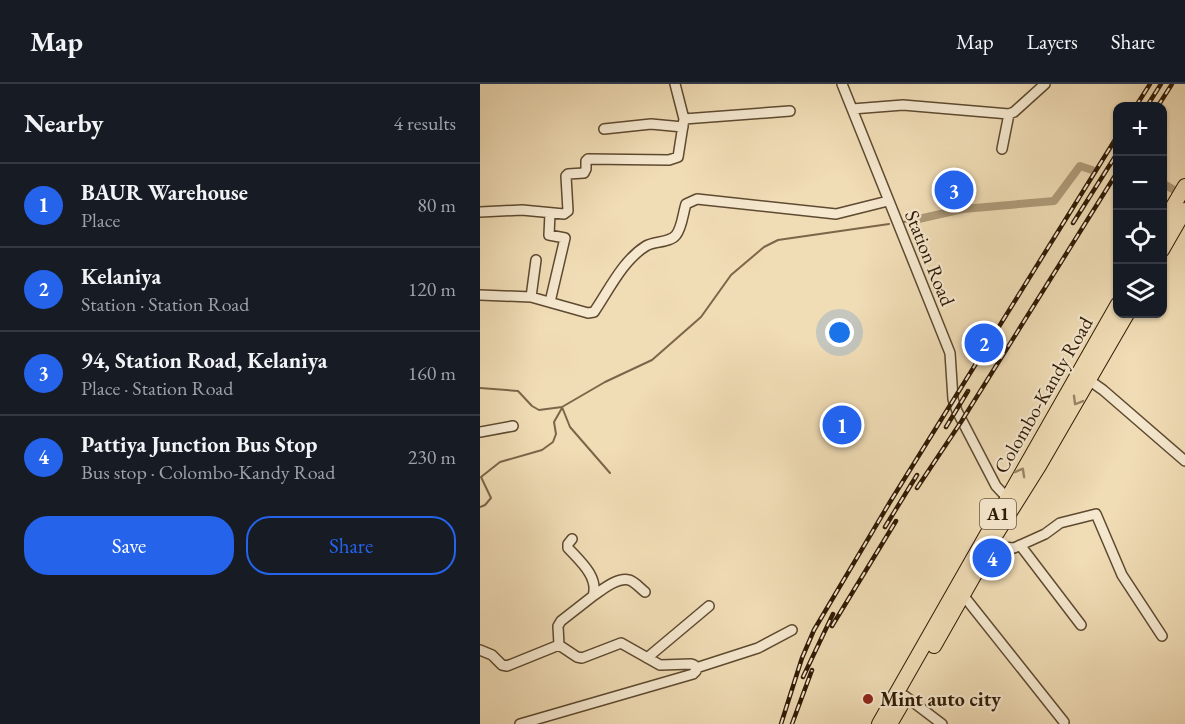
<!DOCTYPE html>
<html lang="en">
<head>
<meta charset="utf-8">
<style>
	body { margin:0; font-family:"EB Garamond",serif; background:#20242c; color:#f1f3f6 }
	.controls { position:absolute; right:18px; top:18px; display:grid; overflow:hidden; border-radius:12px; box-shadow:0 2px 4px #0004 }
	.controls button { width:54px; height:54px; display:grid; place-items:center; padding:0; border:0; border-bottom:2px solid #363941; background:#171b24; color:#f1f3f6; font:30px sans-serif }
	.you { position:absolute; left:360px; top:249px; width:21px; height:21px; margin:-15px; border:4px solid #fff; border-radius:50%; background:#1a73e8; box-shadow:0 0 0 9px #1a73e833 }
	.badge { display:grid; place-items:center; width:39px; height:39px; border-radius:50%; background:#2563eb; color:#fff; font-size:20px; font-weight:700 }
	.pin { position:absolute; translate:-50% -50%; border:3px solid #fff; box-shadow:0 2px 6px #0006 }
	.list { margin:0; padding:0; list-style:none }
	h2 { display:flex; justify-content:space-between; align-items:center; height:78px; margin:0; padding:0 24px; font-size:26px }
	h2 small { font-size:20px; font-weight:400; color:#9ea1a6 }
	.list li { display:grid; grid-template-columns:39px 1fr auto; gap:18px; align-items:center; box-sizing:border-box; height:84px; padding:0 24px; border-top:2px solid #363941 }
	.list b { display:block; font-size:22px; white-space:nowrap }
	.list p { margin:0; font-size:20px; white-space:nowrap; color:#9ea1a6 }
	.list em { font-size:20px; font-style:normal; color:#9ea1a6 }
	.actions { display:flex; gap:12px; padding:18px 24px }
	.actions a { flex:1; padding:14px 0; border:2px solid #2563eb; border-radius:24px; text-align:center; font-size:21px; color:#2563eb }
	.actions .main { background:#2563eb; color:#fff }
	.icon { flex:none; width:33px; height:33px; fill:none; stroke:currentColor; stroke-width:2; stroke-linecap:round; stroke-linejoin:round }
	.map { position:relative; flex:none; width:705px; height:640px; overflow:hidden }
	header { display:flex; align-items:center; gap:36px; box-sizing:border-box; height:84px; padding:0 30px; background:#171b24; border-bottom:2px solid #363941 }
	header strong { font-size:28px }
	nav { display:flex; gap:33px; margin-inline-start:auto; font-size:21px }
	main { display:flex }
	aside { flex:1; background:#171b24 }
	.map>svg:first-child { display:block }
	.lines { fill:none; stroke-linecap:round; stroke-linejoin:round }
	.stream { stroke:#7b6649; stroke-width:2 }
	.canal { stroke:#ae9a78; stroke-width:8 }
	.minor-casing { stroke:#5e4a30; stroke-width:12 }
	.highway-casing { stroke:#2e1903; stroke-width:16 }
	.minor { stroke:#f5e8cf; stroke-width:9 }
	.highway { stroke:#f0dcb5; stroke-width:14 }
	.rail-casing { stroke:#2e1903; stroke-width:4.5 }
	.rail { stroke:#f5e8cf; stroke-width:2; stroke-dasharray:7; stroke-linecap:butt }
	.oneway { stroke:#998465 }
	.poi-dot { fill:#8f2418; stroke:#f5e8cf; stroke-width:2 }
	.labels { text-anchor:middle; stroke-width:4.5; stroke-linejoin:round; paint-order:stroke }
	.shield { fill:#f5e8cf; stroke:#6a5740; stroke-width:1.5 }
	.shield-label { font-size:18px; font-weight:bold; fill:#2e1903 }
	.street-label { font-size:20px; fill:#2e1903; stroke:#f5e8cf }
	.poi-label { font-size:20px; font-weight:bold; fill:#2e1903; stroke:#f5e8cf; text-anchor:start }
</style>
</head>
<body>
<header>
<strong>Map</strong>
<nav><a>Map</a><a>Layers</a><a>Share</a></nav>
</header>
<main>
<aside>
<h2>Nearby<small>4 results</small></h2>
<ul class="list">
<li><span class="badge">1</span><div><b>BAUR Warehouse</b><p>Place</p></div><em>80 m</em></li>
<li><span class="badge">2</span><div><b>Kelaniya</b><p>Station · Station Road</p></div><em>120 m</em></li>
<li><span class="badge">3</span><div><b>94, Station Road, Kelaniya</b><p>Place · Station Road</p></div><em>160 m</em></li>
<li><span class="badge">4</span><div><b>Pattiya Junction Bus Stop</b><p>Bus stop · Colombo-Kandy Road</p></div><em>230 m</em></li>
</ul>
<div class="actions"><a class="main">Save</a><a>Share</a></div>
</aside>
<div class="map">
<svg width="705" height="640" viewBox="0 0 705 640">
	<rect width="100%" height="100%" fill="#f0dcb5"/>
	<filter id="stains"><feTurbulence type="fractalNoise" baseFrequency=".00333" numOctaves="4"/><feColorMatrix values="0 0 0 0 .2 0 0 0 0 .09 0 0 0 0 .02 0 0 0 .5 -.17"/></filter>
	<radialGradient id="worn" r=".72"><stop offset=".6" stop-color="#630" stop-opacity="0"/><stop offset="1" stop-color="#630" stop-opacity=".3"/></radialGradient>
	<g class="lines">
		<!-- stream -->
		<path class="stream" d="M423,138L434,136
			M0,304L38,307L52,322L59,326L82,323L125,298L172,276L221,233L251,191L284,163L298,156L409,140
			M82,323L90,343L130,389
			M0,423L5,421L11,414L1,393L20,378L62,366L73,358L76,350L74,338L82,324"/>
		<!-- canal -->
		<path class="canal" d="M682,99L696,107
			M434,136L483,125L574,117L600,82L612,86"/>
		<defs>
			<path id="minor" d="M362,0L470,269L473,315L477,327L516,402L531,418
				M372,25L423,21L529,30L534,28L565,0
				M204,35L310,27
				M124,45L171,40L203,43
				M522,65L529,30
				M0,128L42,126L84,130L88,127L86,92L88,90L104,89L106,85V77L108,75L189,76L198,73L204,35L195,0
				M70,129L69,151L85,154L70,218
				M0,211L51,213L108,229L114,228C129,206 143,176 166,162C174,157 190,159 196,151C202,144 203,129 206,120L217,115L356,130L408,117
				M51,213L56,176
				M606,294L623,306L705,377
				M0,348L33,342
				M540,461L601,541
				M509,462L534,464L565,450L580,439L616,430L642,491L682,552
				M483,511L584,638
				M113,512C122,506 137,493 149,496C154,497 160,504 165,508
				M79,561L78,542L81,537L113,512C119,493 100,477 88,464V460L92,455
				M0,566L12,571L22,581L27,582L79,561
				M167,574L229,522
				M216,584L278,564L312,546
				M425,612L462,640
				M40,640L213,590L216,587L214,581L211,580L180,581L141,559L102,574L97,573L79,561"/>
			<path id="highway" d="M682,141L705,102
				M682,166L705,126
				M510,460L559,382L647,230
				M454,562L496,488
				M399,640L638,220
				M410,640L424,616"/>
		</defs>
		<!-- minor casing -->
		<use href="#minor" class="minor-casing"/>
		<!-- highway casing -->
		<use href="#highway" class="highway-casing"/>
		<!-- minor -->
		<use href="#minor" class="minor"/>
		<!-- highway -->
		<use href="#highway" class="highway"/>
		<defs>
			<path id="rail" d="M656,22L670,0
				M667,22L681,0
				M678,22L692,0
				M593,139L638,68
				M466,343L488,307
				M437,404L481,338L638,87
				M405,443L437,391
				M352,542L416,437
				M323,593L353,530
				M301,640L322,574L334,546L410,418L638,51
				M312,640L332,586"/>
		</defs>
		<!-- rail casing -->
		<use href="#rail" class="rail-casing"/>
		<!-- rail -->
		<use href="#rail" class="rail"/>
	</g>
	<!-- one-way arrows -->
	<defs><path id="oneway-chevron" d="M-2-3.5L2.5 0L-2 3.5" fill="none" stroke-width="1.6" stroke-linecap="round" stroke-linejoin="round" transform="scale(1.5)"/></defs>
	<g class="oneway">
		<use href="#oneway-chevron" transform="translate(597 317) rotate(120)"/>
		<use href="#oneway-chevron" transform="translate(541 388) rotate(-61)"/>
	</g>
	<!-- markers -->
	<circle class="poi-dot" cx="388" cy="615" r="6"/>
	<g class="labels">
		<!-- shield labels -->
		<rect class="shield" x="500" y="415" width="36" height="30" rx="4.5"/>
		<g class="shield-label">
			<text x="518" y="436">A1</text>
		</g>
		<!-- street labels -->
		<g class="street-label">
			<text transform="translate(450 174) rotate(68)" y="7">Station Road</text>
			<text transform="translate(563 311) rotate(-60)" y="7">Colombo-Kandy Road</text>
		</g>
		<!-- poi labels -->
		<g class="poi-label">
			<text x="400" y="622">Mint auto city</text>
		</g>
	</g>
	<rect width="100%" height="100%" filter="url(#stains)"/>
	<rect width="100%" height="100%" fill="url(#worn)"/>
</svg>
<div class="controls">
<button>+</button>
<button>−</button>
<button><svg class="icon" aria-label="locate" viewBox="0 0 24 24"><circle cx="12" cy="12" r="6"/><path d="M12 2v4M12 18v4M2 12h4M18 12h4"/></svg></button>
<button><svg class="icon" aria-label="layers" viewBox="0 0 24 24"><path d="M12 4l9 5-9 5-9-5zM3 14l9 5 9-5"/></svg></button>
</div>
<div class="you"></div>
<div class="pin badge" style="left:362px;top:341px">1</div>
<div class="pin badge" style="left:504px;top:259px">2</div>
<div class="pin badge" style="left:474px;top:106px">3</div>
<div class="pin badge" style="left:512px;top:474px">4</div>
</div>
</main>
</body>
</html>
